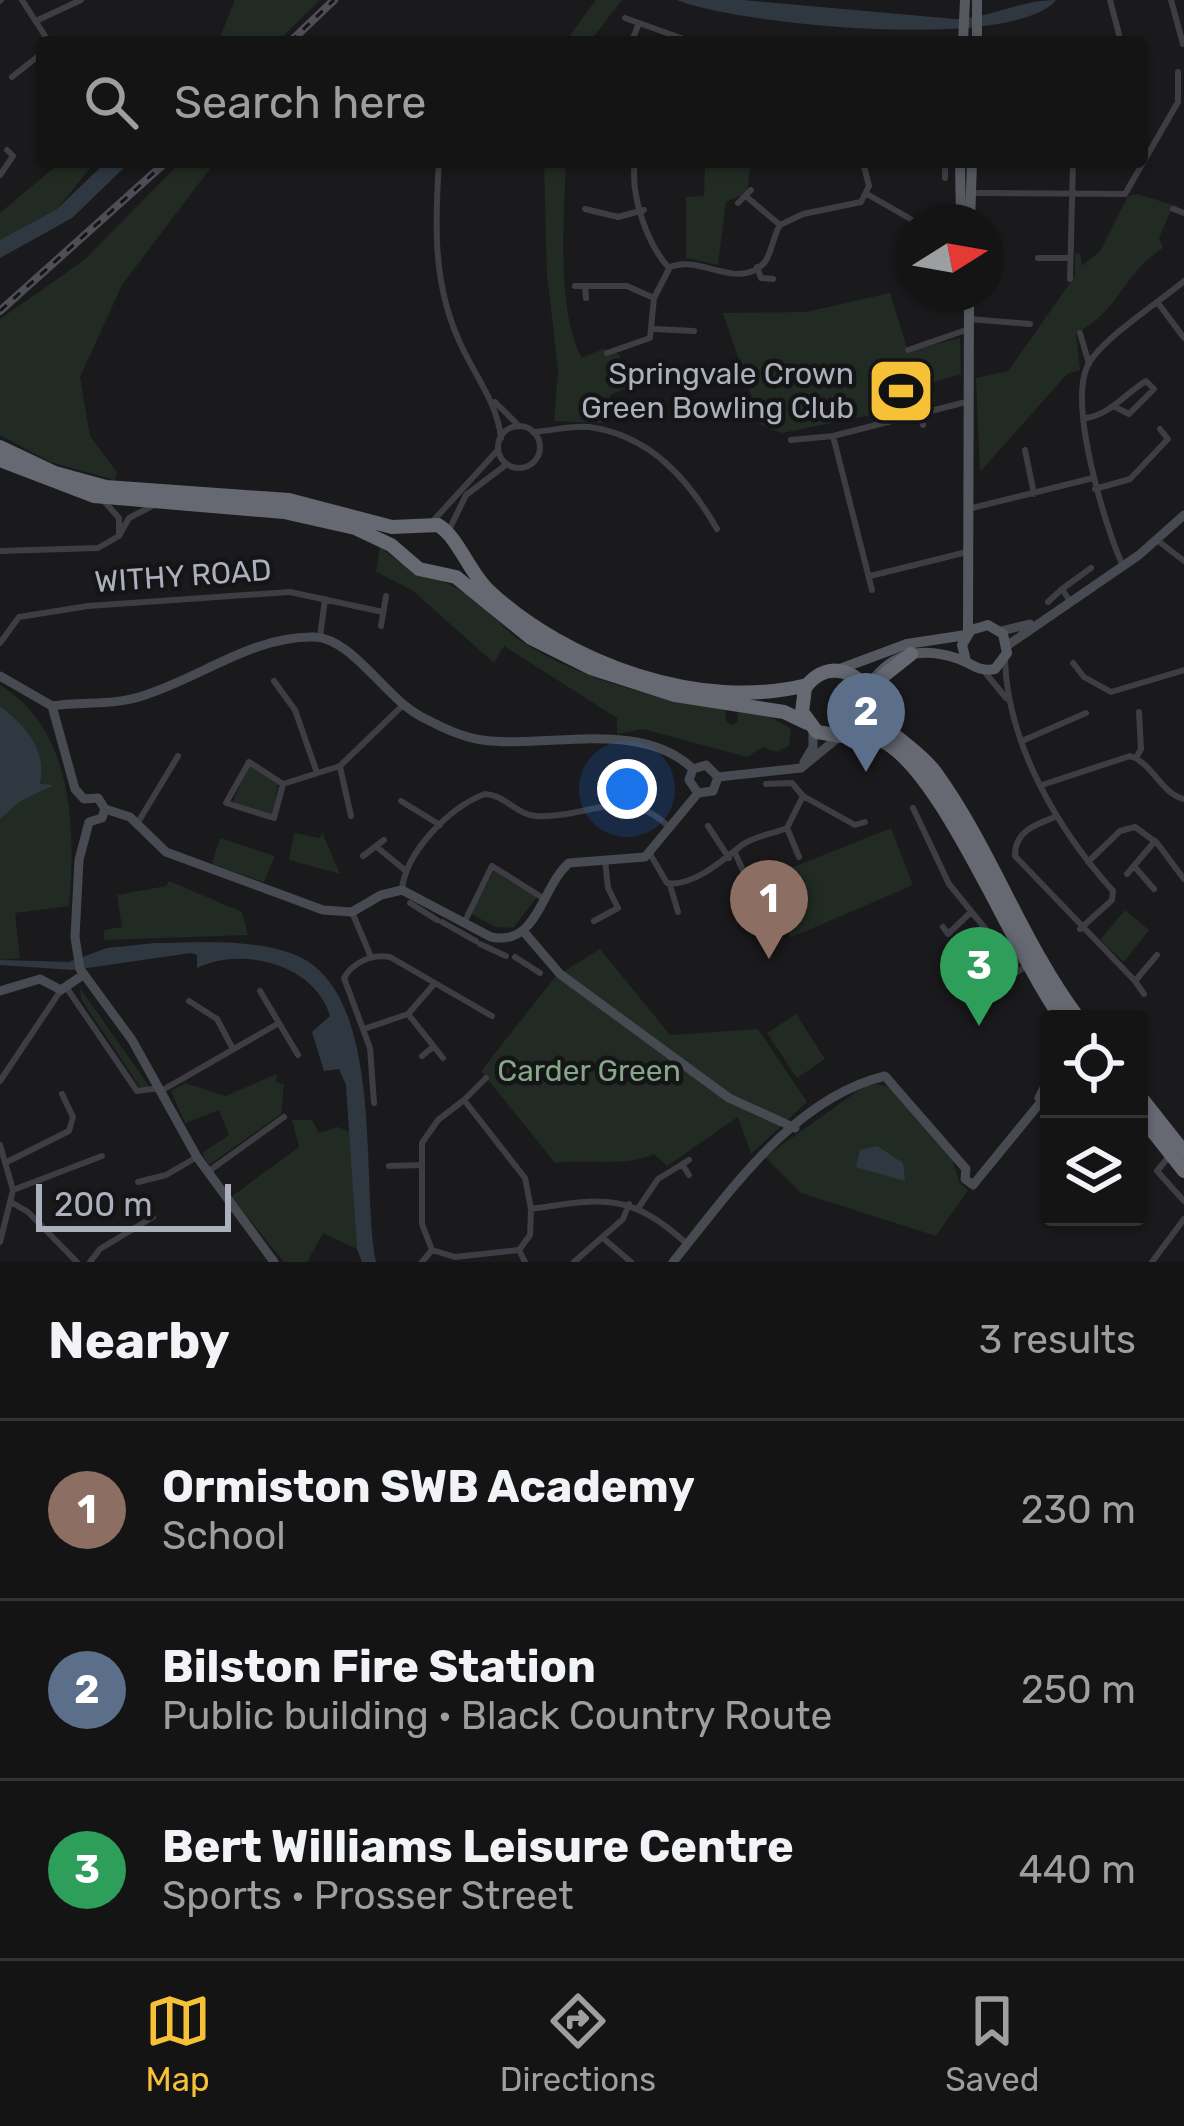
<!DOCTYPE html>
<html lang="en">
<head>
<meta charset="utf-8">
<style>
	body { margin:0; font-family:Rubik,sans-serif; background:#1d1d1e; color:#f1f3f6 }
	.controls { position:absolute; right:36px; bottom:36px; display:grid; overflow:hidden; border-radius:12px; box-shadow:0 3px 9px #0004 }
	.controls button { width:108px; height:108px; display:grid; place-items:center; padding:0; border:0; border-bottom:3px solid #333334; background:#141415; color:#f1f3f6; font:60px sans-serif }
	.compass { position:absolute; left:896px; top:204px; width:108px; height:108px; border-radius:50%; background:#141415; box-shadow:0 3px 9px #0004; rotate:79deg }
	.scale { position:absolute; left:36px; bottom:30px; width:195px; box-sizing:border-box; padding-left:12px; border:6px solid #acb0bc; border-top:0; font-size:33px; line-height:42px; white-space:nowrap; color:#acb0bc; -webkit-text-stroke:9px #151517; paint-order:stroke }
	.you { position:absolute; left:627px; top:789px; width:42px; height:42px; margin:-30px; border:9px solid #fff; border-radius:50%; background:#1a73e8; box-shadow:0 0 0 18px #1a73e833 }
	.badge { display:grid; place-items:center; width:78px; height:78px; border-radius:50%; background:#f7c137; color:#fff; font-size:39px; font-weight:700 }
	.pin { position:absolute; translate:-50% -99px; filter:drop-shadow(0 3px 6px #0008) }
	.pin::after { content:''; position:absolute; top:63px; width:42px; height:36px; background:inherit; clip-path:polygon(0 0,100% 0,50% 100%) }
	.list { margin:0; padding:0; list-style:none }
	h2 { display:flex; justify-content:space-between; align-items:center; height:156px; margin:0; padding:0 48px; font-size:51px }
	h2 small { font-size:39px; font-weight:400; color:#9d9ea0 }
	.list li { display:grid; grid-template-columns:78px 1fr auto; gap:36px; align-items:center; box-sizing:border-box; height:180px; padding:0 48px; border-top:3px solid #333334 }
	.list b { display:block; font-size:45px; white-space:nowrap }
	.list p { margin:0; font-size:39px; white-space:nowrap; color:#9d9ea0 }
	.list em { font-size:39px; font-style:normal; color:#9d9ea0 }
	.icon { flex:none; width:66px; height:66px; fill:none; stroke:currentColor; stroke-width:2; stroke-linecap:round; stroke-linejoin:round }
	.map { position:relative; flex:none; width:1184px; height:1262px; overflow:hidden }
	.search { position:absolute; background:#141415; box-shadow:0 3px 9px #0004; left:36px; right:36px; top:36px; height:132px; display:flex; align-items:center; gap:30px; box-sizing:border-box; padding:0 42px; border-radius:12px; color:#9d9ea0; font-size:45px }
	.sheet { height:696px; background:#141415 }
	nav { display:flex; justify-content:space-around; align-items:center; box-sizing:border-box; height:168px; border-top:3px solid #333334; background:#141415; font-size:33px; color:#9d9ea0 }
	nav a { display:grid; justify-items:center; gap:6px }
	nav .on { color:#f7c137 }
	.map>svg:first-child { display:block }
	.green { fill:#212b23 }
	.water { fill:#2f3841 }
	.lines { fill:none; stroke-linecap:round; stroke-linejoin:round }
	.street { stroke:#3d3d43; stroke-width:6 }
	.secondary { stroke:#484a51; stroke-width:9 }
	.primary { stroke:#565860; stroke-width:10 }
	.highway { stroke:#666972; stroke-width:14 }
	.rail-casing { stroke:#4e4f56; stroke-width:8 }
	.rail { stroke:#151517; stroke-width:3; stroke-dasharray:9; stroke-linecap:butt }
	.labels { text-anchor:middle; stroke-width:9; stroke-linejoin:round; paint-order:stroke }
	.poi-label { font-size:30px; fill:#acb0bc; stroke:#151517; text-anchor:end }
	.street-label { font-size:30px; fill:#acb0bc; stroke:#151517 }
	.park-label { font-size:30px; fill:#83a787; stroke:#151517 }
</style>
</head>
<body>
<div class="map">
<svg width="1184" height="1262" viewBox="0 0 1184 1262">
	<rect width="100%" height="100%" fill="#1a1a1c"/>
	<!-- green -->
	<path class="green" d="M235,0H320L277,42H218Z
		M596,0H622L594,36L611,42H565Z
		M61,162H95L57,209L0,240V213Z
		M181,162H215L122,285L80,377L90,436L117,472L115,480L50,462L0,435V319L83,261Z
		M544,162H566C564,215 556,311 582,358L603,349L619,354L630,386L611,395L605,423L554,421L558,371L547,274Z
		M705,162H751L747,193L726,202L718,265L686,258V197L704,196Z
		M1137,194L1180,207L1172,208L1159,238L1163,248C1123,273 1118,313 1076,333L1080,370L1067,374L980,472L976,378L1008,371L1075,276V253L1080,254L1082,266L1100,251L1128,196Z
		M890,293L908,351L960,338L961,374L931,383L935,402L782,433L761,425L723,313L806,312Z
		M380,546C410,576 437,574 468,595C488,608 504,630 524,643C586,682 655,697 725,710L726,722L732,725L738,722L737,711L762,712L791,729L789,746L776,752L763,747L747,757L643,729L617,734V718L504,646L494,663L412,590L376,572Z
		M0,685C73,729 76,827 69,906L15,913L20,958L0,960Z
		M249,765L278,784L273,816L231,806Z
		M891,828L913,885L790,938L766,878Z
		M322,832L340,874L289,860L294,833L320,838Z
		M220,838L275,856L264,882L212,864Z
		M494,871L537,897L513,928L496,927L471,914Z
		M169,881L242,912L248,935L104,940V930L122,927L117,895L166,886Z
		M1125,910L1149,930L1124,962L1100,940Z
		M600,949L670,1035L758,1029L807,1102L751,1154L738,1117L667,1166L654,1154C623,1168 589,1158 555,1163L481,1071L555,977Z
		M80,988L149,1086L142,1090L81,999Z
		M796,1014L825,1059L797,1078L767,1033Z
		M277,1074L276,1082L284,1084L281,1114L209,1165L202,1153L229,1135L219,1110L185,1123L171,1091L185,1083L225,1096Z
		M877,1084L891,1087L951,1154L959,1182L968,1190L936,1236L801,1193L765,1157L863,1087Z
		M292,1120H312L319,1133L338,1127L350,1132L357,1249L323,1233L307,1262H284L231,1197L299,1147Z"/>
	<!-- water -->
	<path class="water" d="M677,0H743L955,19C991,18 1021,0 1056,0C1014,52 739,25 677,0Z
		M106,162H130L72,218L0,258V240L57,209Z
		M0,706C26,727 47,749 40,784L53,785L19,802L0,819Z
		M155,943C200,943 250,938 293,954C387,989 360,1182 376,1262H362L357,1249L346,1085L339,1069L324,1071L312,1032L330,1016C315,964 243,946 197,968V955L191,953L73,970L0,965V960L69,962L107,948Z
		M877,1146L903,1163L905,1181L856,1167L860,1150Z"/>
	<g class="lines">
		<!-- street -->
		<path class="street" d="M22,0L49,42
			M1110,0L1121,42
			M1171,0L1183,44
			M0,1L1,0
			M625,18L692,42
			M38,20L81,0
			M633,38L639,23
			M746,41L763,42
			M135,42L137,40
			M12,77L42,53
			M40,131L42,134
			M439,162C435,222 433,280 457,336C471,371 497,400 501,438
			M635,162C630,195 647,244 669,268
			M0,175L13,156L7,150
			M945,178V162
			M972,193L1125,194L1178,102V72
			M867,194L914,221
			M748,198L780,225
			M738,203L751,190
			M585,209L618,217L644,210
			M1173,209L1184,213
			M914,221L961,219
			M1038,258H1070
			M757,267L761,278L773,279
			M1070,279L1073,162
			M575,286H627L654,298
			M585,286L586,298
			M1158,303L1184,338
			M969,319L1030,324
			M655,329L694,331
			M1080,333L1089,364
			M908,350L969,329
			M607,353L650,338L654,298L670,267C700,254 739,292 765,262C772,252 773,236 780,225L803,214L861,202L869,186L863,162
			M495,402L519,426
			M920,413L923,425
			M1086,418C1111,414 1126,393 1146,381L1154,389L1129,414L1113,406
			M498 447a21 21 0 1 1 42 0a21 21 0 1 1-42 0Z
			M533,432C552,431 570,425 589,427C650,435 689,480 717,529
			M791,440L833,436
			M1025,450L1034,494
			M1095,489L1130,479L1168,439L1160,429
			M103,500L119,518V536L129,518L152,506
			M972,508L1093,478
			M433,521L497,451
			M449,530L466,495L507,464
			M1157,540L1184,561
			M0,551L98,548L119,536
			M1123,566C1105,527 1069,407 1087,367C1099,340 1160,302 1184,281
			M870,576L967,552
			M872,590L833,436L966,402
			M1048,602L1062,589
			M1071,603L1062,589L1091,568
			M381,626L386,596
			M320,637L325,599
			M0,643L19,617L88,606L290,592L383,612
			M1005,659C1007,743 1058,830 1113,891L1112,900L1080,929
			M1073,663L1084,677L1111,692L1184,670
			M984,671L1006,698
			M274,681L295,710L317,773
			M1024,740L1086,713
			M1136,758L1141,749L1139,712
			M340,767L351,816
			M283,784L274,818L226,803L249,762L283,784L340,766L402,706
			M766,784L792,783L803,796
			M1042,785L1130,756C1153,763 1160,793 1184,799
			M401,801L440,825
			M913,808L949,884L988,932V974L1009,977L1028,965
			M1055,817C1036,824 1014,832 1015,856L1135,981L1157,955
			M137,824L178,756
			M708,826L729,858
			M787,828L799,857
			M378,848L406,871
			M735,853L747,879
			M650,854L667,883C693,887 723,860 742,845C754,836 773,834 787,828L803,796L855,825L865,822
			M363,856L384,840
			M1088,862L1120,831L1135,827L1157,843L1184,879
			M1134,866L1154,889
			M1127,874L1155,841
			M670,885L678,912
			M402,890C405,853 450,806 485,794C505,795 517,815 536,816C587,819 625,784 669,827
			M410,903L437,920
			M352,912L371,957
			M465,921L492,866L543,898
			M594,921L618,908L608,888L605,860
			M442,922L476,941
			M943,927L948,934L971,912
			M480,944L506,956
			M515,957L540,973
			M1003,976L1014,969L1019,954
			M1135,981L1144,994
			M435,983L408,1014L443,1058
			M66,987L137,1091L159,1088
			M260,991L298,1055
			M189,1001L217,1019L233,1049
			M364,1029L408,1014
			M422,1056L433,1047
			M0,1081L61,990
			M161,1091L279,1023
			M464,1100L486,1078
			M374,1103L370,1048L344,978C353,962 372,954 390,957L492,1016
			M0,1145L13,1190L0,1242
			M1171,1154L1157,1171L1184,1201
			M7,1162L69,1131L73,1117L62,1094
			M682,1164L689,1175
			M389,1166L422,1165
			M209,1171L284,1117
			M138,1182L166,1175L197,1157
			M13,1190L102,1156
			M11,1202L28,1212L77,1262
			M639,1207L658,1179L689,1160
			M531,1209L525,1178L464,1100L438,1120L422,1143V1224L432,1250L455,1257L519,1250L530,1235L531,1209C603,1198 630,1192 687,1244
			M603,1238L631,1262
			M519,1250L525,1262
			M90,1262L100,1249L153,1217
			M422,1262L432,1250
			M574,1262L623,1219L629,1204
			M1152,1262L1184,1219"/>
		<!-- secondary -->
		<path class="secondary" d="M1001,631L1030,624
			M1008,645L1139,555L1184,515
			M0,676L52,706
			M52,706C83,701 112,706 142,696C199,679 253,635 315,637C353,639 385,698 422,717C441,727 461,737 482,740C548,749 640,718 693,769
			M52,706L75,789L84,799L98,798L105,809L102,818L89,822L79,860L75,937L80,969L132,1040L197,1157L274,1262
			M804,762L813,747V729
			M693,769L689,780L698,793L713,791L718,777
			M693,769L706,765L718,777
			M718,777L801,768L840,736
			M105,809L130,817L166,852L323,910L352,912L381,895L402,890L491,937C538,947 541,887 569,863L645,857L698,793
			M524,932L560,974L729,1098L795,1128
			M0,991L40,979L61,990L83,975
			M1039,1098L1049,1078
			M673,1262C729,1193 793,1098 885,1076L966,1169L965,1179L973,1185L1049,1092"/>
		<!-- primary -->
		<path class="primary" d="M977,0V42
			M963,42L965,0
			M960,162L961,222
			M970,222L972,162
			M968,633L969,294
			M837,670L907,644L966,635
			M866,691C887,654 919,645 959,659C973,664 978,672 995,669L1007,653L1003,634L988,625L971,630L962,645L966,661"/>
		<!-- highway -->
		<path class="highway" d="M0,447L55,473L106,487L289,500L392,527L438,525C458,537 469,572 488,590C567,664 701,712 807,685
			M0,460L94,496L284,512L355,528L391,545L419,569L456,577L531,638L591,668L675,695L784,712L807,723
			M868,697L862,721L842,736L817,732L802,712L805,688C816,672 834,665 853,676C869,686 865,701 875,715C891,737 918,749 935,772C991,849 1021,942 1079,1019
			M893,724L880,698L882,677L911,654
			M850,733C862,735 875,737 886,743C946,778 1014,953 1062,1019
			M1139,1095L1184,1152
			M1139,1114L1184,1171"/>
		<defs>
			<path id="rail" d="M290,42L334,0
				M0,311L166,162"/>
		</defs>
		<!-- rail casing -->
		<use href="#rail" class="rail-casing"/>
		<!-- rail -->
		<use href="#rail" class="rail"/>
	</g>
	<!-- icons -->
	<defs>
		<symbol id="stadium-square" viewBox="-11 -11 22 22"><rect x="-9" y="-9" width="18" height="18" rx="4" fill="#f7c137" stroke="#151517"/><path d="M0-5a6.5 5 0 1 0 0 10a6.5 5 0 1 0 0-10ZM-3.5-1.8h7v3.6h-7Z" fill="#111"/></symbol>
	</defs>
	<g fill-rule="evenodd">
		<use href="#stadium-square" x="863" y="353" width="76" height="76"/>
	</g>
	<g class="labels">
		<!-- poi labels -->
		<g class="poi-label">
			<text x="854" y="384">Springvale Crown<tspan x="854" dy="34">Green Bowling Club</tspan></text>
		</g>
		<!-- street labels -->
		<g class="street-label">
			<text transform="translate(183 576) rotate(-4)" y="10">WITHY ROAD</text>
		</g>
		<!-- park labels -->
		<g class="park-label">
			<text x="589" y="1081">Carder Green</text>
		</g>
	</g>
</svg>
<div class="controls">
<button><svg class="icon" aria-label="locate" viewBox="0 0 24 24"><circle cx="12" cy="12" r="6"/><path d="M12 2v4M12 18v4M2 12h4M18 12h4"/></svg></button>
<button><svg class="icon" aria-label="layers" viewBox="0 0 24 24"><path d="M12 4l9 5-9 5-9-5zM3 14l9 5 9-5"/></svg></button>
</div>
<svg class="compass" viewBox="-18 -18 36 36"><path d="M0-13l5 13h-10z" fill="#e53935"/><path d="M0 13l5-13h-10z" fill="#9d9ea0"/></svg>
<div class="scale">200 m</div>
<div class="you"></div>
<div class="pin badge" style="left:769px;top:959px;background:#8d6e63">1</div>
<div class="pin badge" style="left:866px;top:772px;background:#5c6f8a">2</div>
<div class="pin badge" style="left:979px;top:1026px;background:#2e9e5b">3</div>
<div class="search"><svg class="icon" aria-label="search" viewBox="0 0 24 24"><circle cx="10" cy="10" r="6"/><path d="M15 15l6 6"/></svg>Search here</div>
</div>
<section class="sheet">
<h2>Nearby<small>3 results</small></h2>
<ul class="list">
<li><span class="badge" style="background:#8d6e63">1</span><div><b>Ormiston SWB Academy</b><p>School</p></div><em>230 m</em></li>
<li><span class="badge" style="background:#5c6f8a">2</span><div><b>Bilston Fire Station</b><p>Public building · Black Country Route</p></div><em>250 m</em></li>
<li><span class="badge" style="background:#2e9e5b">3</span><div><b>Bert Williams Leisure Centre</b><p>Sports · Prosser Street</p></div><em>440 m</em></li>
</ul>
</section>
<nav>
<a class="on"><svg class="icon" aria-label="map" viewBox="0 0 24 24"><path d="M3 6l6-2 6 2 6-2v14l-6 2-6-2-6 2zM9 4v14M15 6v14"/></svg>Map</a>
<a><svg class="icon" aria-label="directions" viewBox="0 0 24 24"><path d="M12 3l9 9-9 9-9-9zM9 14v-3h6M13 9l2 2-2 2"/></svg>Directions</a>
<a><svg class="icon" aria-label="saved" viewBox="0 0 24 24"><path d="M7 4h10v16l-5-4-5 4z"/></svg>Saved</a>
</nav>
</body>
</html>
